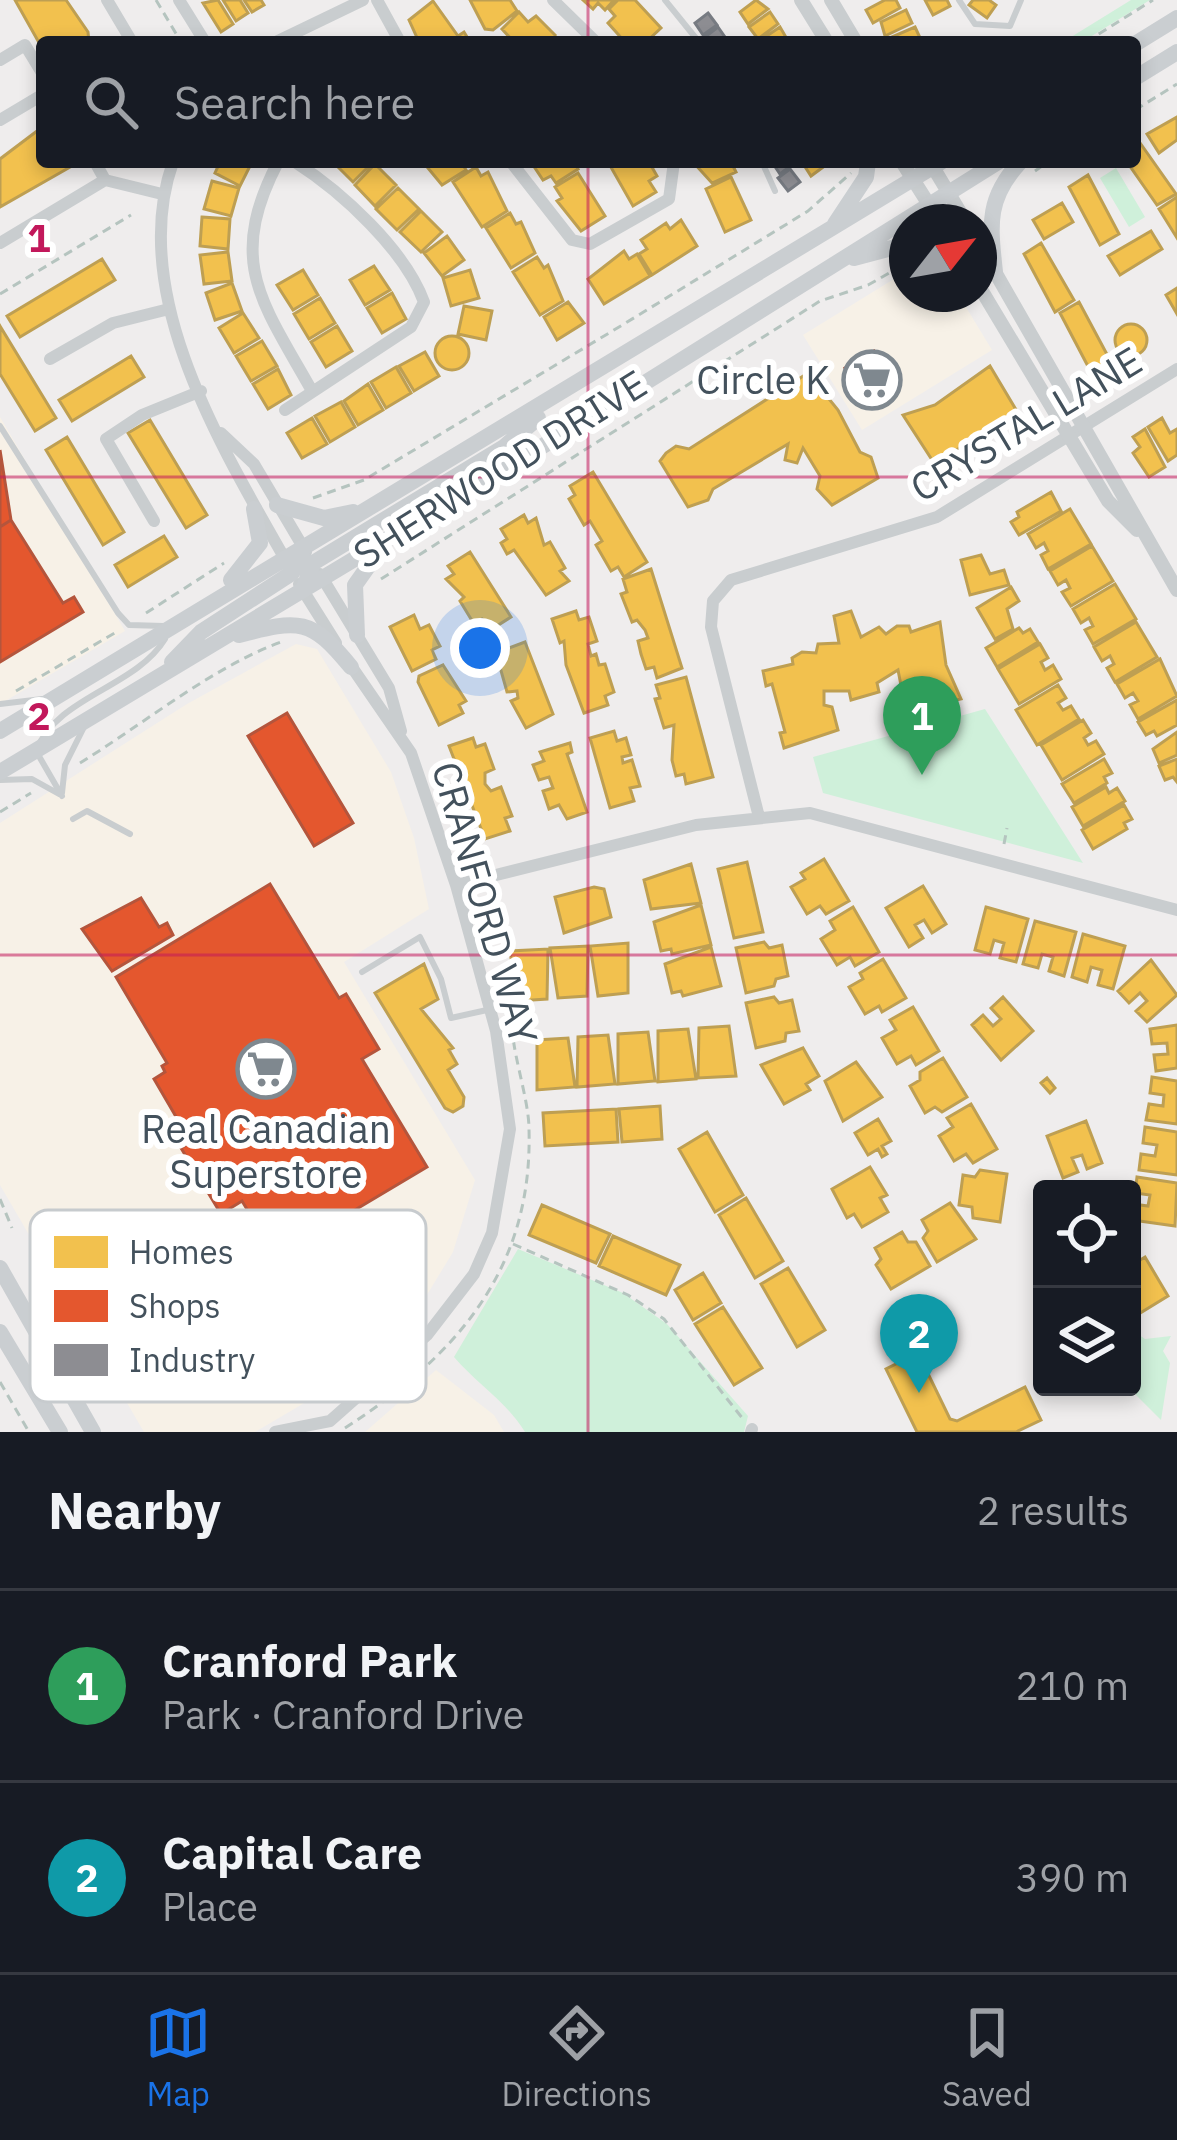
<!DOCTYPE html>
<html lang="en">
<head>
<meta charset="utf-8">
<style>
	body { margin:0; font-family:"IBM Plex Sans",sans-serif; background:#20242c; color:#f1f3f6 }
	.controls { position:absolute; right:36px; bottom:36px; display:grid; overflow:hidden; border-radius:12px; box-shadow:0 6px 18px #0003 }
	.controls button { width:108px; height:108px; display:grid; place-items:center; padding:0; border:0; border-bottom:3px solid #363941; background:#171b24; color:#f1f3f6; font:60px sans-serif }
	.compass { position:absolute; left:889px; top:204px; width:108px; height:108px; border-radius:50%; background:#171b24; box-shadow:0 6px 18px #0003; rotate:59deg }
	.you { position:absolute; left:480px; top:648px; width:42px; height:42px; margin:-30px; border:9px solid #fff; border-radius:50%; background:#1a73e8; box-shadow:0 0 0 18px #1a73e833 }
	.badge { display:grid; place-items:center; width:78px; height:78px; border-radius:50%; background:#1a73e8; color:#fff; font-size:39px; font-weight:700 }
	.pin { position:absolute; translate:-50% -99px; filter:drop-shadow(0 3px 6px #0008) }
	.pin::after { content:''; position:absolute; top:63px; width:42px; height:36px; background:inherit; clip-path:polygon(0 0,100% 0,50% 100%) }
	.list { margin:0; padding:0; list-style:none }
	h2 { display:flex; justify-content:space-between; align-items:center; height:156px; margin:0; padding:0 48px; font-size:51px }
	h2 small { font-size:39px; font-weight:400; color:#9ea1a6 }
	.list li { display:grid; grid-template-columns:78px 1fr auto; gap:36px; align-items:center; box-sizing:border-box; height:192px; padding:0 48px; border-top:3px solid #363941 }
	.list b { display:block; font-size:45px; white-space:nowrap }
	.list p { margin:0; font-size:39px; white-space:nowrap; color:#9ea1a6 }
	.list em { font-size:39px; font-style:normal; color:#9ea1a6 }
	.icon { flex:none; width:66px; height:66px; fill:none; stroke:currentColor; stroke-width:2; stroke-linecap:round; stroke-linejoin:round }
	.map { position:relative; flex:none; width:1177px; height:1432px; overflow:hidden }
	.search { position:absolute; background:#171b24; box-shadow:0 6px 18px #0003; left:36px; right:36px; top:36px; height:132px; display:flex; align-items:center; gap:30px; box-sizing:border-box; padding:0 42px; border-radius:12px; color:#9ea1a6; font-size:45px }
	.sheet { height:540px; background:#171b24 }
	nav { display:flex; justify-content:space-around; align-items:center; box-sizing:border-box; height:168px; border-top:3px solid #363941; background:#171b24; font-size:33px; color:#9ea1a6 }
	nav a { display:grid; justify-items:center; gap:6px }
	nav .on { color:#1a73e8 }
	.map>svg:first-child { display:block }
	.commercial { fill:#f7f1e7 }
	.green { fill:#cff0da }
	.homes { fill:#f2c14e; stroke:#be9f52; stroke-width:3 }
	.shops { fill:#e4572e; stroke:#b4553c; stroke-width:3 }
	.industry { fill:#8d8d92; stroke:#777b82; stroke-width:3 }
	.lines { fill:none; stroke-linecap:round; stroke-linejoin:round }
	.path { stroke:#b5c4bf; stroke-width:3; stroke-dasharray:9 6; stroke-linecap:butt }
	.service { stroke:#c9cdcf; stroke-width:6 }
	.minor { stroke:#c9cdcf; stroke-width:12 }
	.tertiary { stroke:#c9cdcf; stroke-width:14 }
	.secondary { stroke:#caced1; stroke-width:16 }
	.grid { fill:none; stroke:#c2185b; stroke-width:3; stroke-opacity:0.55 }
	.labels { text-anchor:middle; stroke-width:12; stroke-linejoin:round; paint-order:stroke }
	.poi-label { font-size:39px; fill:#43515c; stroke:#fff; text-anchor:end }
	.street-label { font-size:39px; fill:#43515c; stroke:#fff }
	.key { fill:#fff; stroke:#c7cbce; stroke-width:3 }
	.key-label { font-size:33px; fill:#43515c }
	.grid-label { font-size:39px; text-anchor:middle; font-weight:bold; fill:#c2185b; stroke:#fff; stroke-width:12; stroke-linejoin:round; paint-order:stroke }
</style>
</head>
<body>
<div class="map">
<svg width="1177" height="1432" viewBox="0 0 1177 1432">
	<rect width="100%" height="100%" fill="#efeded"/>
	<!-- commercial -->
	<path class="commercial" d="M907,271V294H958L992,350L862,430L803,335Z
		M0,417L125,631L0,704Z
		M296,644L317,649L391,772L414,838L429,909L344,962L475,1180L453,1252L411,1321L352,1375L255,1432H144L0,1185V823L187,704Z
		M436,1370L494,1415L504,1432H365Z"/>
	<!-- green -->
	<path class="green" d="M1131,0H1150L1082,42H1063Z
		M1116,168L1145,217L1129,227L1100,178Z
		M985,709L1083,863L823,793L813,757Z
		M518,1249L623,1293L667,1324L748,1416L744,1432H525C506,1401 478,1385 454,1357Z
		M1132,1330L1145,1339L1171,1336L1163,1351L1170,1363L1161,1420L1128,1387Z"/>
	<!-- homes -->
	<path class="homes" d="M15,0H66L88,32L89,42H42V48Z
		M218,0L233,24L221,32L203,3Z
		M223,0H240L248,13L236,21Z
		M244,0H261L264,5L252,12Z
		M470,0H510L517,11L493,30L485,29Z
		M583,0H614L605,10L598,3L593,9Z
		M618,0H635L661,28L646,42L636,38L625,42L608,23L615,16L609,9Z
		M756,0L768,9L748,24L740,12Z
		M885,0H896L900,8L873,23L866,10Z
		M925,0H947L950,6L933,15Z
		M973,0H989L996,5L987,18L969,5Z
		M433,1L458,36L464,32L469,40L419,42L409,20Z
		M906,10L912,23L885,36L881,22Z
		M519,12L528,22L536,16L555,35L549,42H514L502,29Z
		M770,12L778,24L758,39L749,27Z
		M780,27L787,39L783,42H758Z
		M915,27L921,40L888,42L887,39Z
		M1177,117V140L1159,153L1147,134Z
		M41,128L42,162L72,166L0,207V159Z
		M1138,140L1176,194L1157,205L1127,162H1135Z
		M220,162H252L240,186L215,173Z
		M333,162H373L353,182Z
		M423,162H461L466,170L442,185Z
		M531,162H573L578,169L556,183L551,176L543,180Z
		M608,162H649L657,176L649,181L656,192L633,206Z
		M693,162H731L736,172L712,183Z
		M802,162H830L811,176Z
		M375,164L396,185L375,206L355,185Z
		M476,167L481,176L488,172L507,211L482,227L453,182Z
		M578,173L605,216L581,231L557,201L562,198L555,187Z
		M1088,175L1119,234L1100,245L1069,187Z
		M731,177L751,220L725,232L706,189Z
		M212,181L239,188L231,216L204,209Z
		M398,188L419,209L397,230L376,209Z
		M1177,197V238L1159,209Z
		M1062,203L1073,222L1044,239L1033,220Z
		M421,211L442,232L421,252L400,232Z
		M510,213L516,224L521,222L535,253L511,268L486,228Z
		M202,217L230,219L228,249L200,246Z
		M681,220L697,246L652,275L639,254L647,249L641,240L666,223L670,229Z
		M1151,231L1162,249L1120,275L1108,256Z
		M447,236L464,260L442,276L424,253Z
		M1041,243L1074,300L1055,312L1024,254Z
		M624,251L629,259L637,254L650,276L604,304L588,279Z
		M228,252L232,281L204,284L200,255Z
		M537,257L544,268L548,265L563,301L540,315L513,272Z
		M102,259L115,280L20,337L7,316Z
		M374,266L390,290L365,305L350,280Z
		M303,270L318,295L293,310L277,285Z
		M470,270L479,298L451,306L443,278Z
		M232,283L242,311L215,320L206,293Z
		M1177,288V314L1166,295Z
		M392,293L406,319L382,333L367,308Z
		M320,298L335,323L309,339L294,314Z
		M568,302L584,323L557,340L544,317Z
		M1079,302L1110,360L1091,372L1060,313Z
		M464,306L492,311L486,340L458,334Z
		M243,313L259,338L234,353L219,328Z
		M1115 340a16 16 0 1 1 32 0a16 16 0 1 1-32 0Z
		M0,326L56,418L35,431L0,374Z
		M337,326L352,351L326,367L311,342Z
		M435 353a17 17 0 1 1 34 0a17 17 0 1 1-34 0Z
		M262,341L277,366L251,381L236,356Z
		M425,352L439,376L414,391L399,366Z
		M131,356L144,377L72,421L59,400Z
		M990,366L1021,418L1001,425L972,447L958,449L936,466L903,415L935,405Z
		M396,367L411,393L386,408L371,382Z
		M278,369L291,395L268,409L253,384Z
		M808,373L838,410L860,452L871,457L878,478L832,505L817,489L820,476L803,448L797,463L785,460L788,444L713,489L708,500L688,507L660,461L666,453L676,446L689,449Z
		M368,384L383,410L358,425L344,401Z
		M341,402L355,427L330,442L315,416Z
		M312,418L327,444L302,458L287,433Z
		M1162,418L1170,433L1177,429V455L1168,461L1148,427Z
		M150,420L207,515L186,528L128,433Z
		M1145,429L1165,467L1149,477L1133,453L1140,447L1133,437Z
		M67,437L124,532L103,545L46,450Z
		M593,472L647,562L624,577L618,567L611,571L596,545L602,541L590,521L584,525L569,499L575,495L570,486Z
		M1051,492L1061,511L1019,535L1011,522L1019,517L1017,512Z
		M1070,509L1091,544L1048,569L1041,555L1048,551L1044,543L1036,548L1028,534Z
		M524,515L528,523L536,518L544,545L550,542L565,568L560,571L569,581L546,595L514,550L507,554L501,543L507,539L501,529Z
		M164,536L177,557L128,587L115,565Z
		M1092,546L1113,581L1071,606L1062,592L1070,588L1066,580L1058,585L1050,571Z
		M470,552L511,617L492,629L482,619L474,624L460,601L464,597L446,579L454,574L448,566Z
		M981,555L990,574L1004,570L1009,585L970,595L961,560Z
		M651,569L682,668L657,678L654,667L646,669L641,654L638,641L648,638L645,630L637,620L632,622L621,594L627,592L623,579Z
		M1115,584L1136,619L1093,644L1085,630L1093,626L1089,618L1081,623L1073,609Z
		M1011,587L1019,601L1007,609L1013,629L995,639L977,608Z
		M576,611L579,620L589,617L597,641L588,644L591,656L596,654L599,665L605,664L614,692L605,696L608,705L584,713L566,665L564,641L560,643L552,619Z
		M851,611L861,637L879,627L886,634L897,626H909L911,632L940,622L946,665L961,699L906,711L898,670L877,683L879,692L851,700L849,691H824V705L832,707L838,730L784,748L780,733L785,732L772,684L766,686L763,671L793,664L792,658L802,652L816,653L818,644L839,643L834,616Z
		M414,615L420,629L429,625L440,646L432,650L436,659L412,671L390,627Z
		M1136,622L1157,657L1115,682L1107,668L1114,664L1110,656L1102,661L1094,647Z
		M1019,628L1023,633L1030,629L1038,642L997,667L986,648Z
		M525,642L553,714L526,728L511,701L518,698L517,691L507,692L496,653Z
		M1040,644L1048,658L1041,662L1045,670L1053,665L1061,679L1019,704L998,669Z
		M1160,659L1177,696L1138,719L1130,705L1138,701L1133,693L1125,698L1117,684Z
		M443,665L466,701L459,705L463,713L439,725L418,682L419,676Z
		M686,677L713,777L686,784L684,774L676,776L672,760L674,725L664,728L655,699L660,698L656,685Z
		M1058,685L1066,698L1058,703L1063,710L1071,706L1079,719L1037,745L1016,710Z
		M1177,700V725L1157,736L1154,731L1146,735L1138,722Z
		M1083,720L1091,733L1084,738L1088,745L1096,741L1104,754L1062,780L1041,745Z
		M614,731L617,741L626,738L631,755L622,757L623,763L632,760L640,786L630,788L634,801L610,808L590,738Z
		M1177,732V755L1159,763L1153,749Z
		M473,738L476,747L485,744L494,769L485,773V784L491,791L501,787L512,816L505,818L510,831L485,839L449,746Z
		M570,743L572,752L567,754L587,812L567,819L559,805L549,809L543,791L553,788L549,777L539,780L533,765L544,761L540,752Z
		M1104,759L1112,773L1104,777L1107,783L1074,803L1062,784Z
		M1177,759V782L1173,777L1165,780L1159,766Z
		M1106,787L1109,793L1117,788L1125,801L1083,826L1072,807Z
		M1124,805L1132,819L1124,823L1127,829L1093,849L1082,830Z
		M824,859L849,901L826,914L820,906L807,914L791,887L805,879L801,873Z
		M747,862L763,932L734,938L718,869Z
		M691,864L701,903L651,909L644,880Z
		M923,886L946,924L932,933L924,920L915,925L923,938L909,947L886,908Z
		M594,887L604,889L611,917L564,933L555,897Z
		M701,905L711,945L672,954L671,949L661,951L654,922Z
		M853,907L879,952L855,966L850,957L837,965L821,939L835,930L830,921Z
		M986,907L1028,919L1016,962L1000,958L1004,943L994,940L990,954L975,950Z
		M1035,921L1076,932L1064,976L1049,971L1053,957L1042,954L1038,968L1023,964Z
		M1083,934L1125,946L1113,989L1098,985L1102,970L1091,967L1087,982L1072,977Z
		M764,942L769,948L782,945L788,976L776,979L774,986L746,993L736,948Z
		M628,943V993L598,996L590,946Z
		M588,946L587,996L558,998L550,948Z
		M711,947L721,986L683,996L681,991L672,993L665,964Z
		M548,949L547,999L517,1001L510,951Z
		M883,959L906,998L882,1012L879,1006L865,1014L849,987L863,979L860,973Z
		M1151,960L1177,995L1147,1022L1136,1011L1147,1001L1140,993L1129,1003L1118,991Z
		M424,964L438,999L421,1009L453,1048L449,1050L457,1064L448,1070L464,1097L463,1106L453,1112L445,1108L375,993Z
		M774,997L779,1003L792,1000L799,1031L786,1033L785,1041L756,1048L746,1003Z
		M1003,997L1033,1031L1001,1060L972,1025L983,1015L993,1026L1001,1019L991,1008Z
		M913,1007L939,1051L916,1065L911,1056L897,1064L882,1038L896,1030L890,1020Z
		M1177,1025V1068L1156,1071L1154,1055L1168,1054L1167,1043L1152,1044L1150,1029Z
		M729,1026L736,1076L698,1078L699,1028Z
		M688,1029L696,1079L658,1082V1031Z
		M648,1032L655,1081L618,1084V1034Z
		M608,1035L615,1084L577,1087L578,1037Z
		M568,1038L575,1087L537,1090V1040Z
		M803,1048L819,1076L806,1084L810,1090L784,1104L761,1065Z
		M943,1058L967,1097L942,1112L935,1107L925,1113L910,1086L920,1080V1072Z
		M856,1062L882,1097L843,1121L825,1081Z
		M1152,1077L1177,1081V1124L1146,1120L1149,1104L1163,1106L1164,1095L1150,1093Z
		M1047,1078L1055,1088L1050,1093L1041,1083Z
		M971,1104L997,1149L973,1163L966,1154L954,1161L939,1136L953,1127L947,1118Z
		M660,1106L662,1139L622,1142L619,1109Z
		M616,1109L618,1142L545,1146L543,1113Z
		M878,1119L891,1141L882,1146L887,1154L882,1157L878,1149L868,1155L855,1133Z
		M1086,1121L1102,1163L1087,1169L1082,1155L1072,1158L1078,1172L1063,1178L1047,1136Z
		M1145,1127L1177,1132V1175L1139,1170L1141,1154L1155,1156L1157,1145L1143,1143Z
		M707,1132L743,1195L715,1212L679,1149Z
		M870,1167L887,1195L880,1198L888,1212L862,1227L854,1214L847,1218L832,1189Z
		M980,1170L1007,1174L1000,1222L973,1218L972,1207L959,1205L963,1175L975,1177Z
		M1137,1177L1177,1183L1175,1226L1132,1220L1133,1204L1148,1206L1150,1195L1135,1193Z
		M746,1198L783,1261L755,1278L719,1215Z
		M950,1203L976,1239L937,1262L923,1238L928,1231L922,1220Z
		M542,1205L610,1234L596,1263L529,1235Z
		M902,1232L908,1242H916L930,1266L891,1289L876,1265L881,1259L875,1248Z
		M613,1236L680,1265L666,1295L599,1266Z
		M1145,1257L1168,1296L1132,1318V1283L1139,1278L1132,1265Z
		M788,1268L825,1330L797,1347L761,1284Z
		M703,1273L721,1303L693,1320L675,1290Z
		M723,1307L762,1368L734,1385L695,1324Z
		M918,1353L950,1419L957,1421L1025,1387L1041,1420L1016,1432H917L886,1369Z"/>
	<!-- shops -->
	<path class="shops" d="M874,351L895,386L866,404L845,368Z
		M0,450L11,520L0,527Z
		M11,520L63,603L74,597L83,612L0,662V527Z
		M287,713L353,823L314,846L248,736Z
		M270,884L339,998L346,994L379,1049L362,1059L427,1167L276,1257L242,1201L221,1214L181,1148L203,1135L194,1120L182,1127L154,1079L165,1072L162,1066L167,1063L116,977Z
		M141,898L159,927L167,923L173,935L112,971L82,929Z"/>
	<!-- industry -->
	<path class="industry" d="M708,13L717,25L703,35L695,23Z
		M718,27L727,40L708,42L705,37Z
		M772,162H792L793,164L780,174Z
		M790,169L800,182L788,191L778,178Z"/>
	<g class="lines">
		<!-- path -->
		<path class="path" d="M156,0L181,42
			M1086,42L1153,0
			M1135,110L1177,84
			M1035,171L1048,162
			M0,294L131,215
			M313,498L364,480L624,324L808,211L851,173
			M381,579L820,301L868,285L907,263
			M146,613L224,563
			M16,691L118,631
			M80,763C145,723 211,668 281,642
			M0,812L31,793
			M1004,844L1007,828
			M0,1199L12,1228
			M513,1244L628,1295L664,1319L743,1419
			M0,1382L29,1432
			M345,1428C456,1356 533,1270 529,1129C529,1098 509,1043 513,1022"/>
		<!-- service -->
		<path class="service" d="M665,0L699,42
			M959,0L975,24L1010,26L1021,0
			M762,162L775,191
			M0,426L118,613L129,625L164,626
			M0,704L42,699
			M0,780L32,779L59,794
			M62,793L65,765L84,727
			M62,796L36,751C57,696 135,688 165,639
			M73,819L87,811L130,834
			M362,972L420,937L441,979L451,1018L487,1010"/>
		<!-- minor -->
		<path class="minor" d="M107,0L132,42
			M179,0L205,42
			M377,0L400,42
			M553,0L596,42
			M276,42L363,0
			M0,60L25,45L42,73
			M0,120L42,95
			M95,162L105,180L162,194
			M173,162C126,295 225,453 289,566
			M278,162C226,262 262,302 312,391
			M511,162L572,240L590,244L669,199L674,162
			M0,243L105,180
			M50,359L113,323L169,309
			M285,410L411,327L424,302C405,250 342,192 295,162
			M221,433L254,464L306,552
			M154,521L106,439L142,415L201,391
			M320,574L389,688L401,731
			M299,584L336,643
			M759,817L711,627L713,601L731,580L937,517L1177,369
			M456,885L696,825L810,813L1177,910
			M275,1432L330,1421L427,1335L474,1274L492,1233L510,1129L496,1031L456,885L411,753L347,660
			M751,1432L752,1429"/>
		<!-- tertiary -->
		<path class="tertiary" d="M801,0L827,42
			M831,0L856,42
			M902,162L940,222
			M930,162L966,222
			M979,244L1177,590
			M979,286L1108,501L1137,530"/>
		<!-- secondary -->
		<path class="secondary" d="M1135,44L1177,18
			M1135,78L1177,52
			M835,224L866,177L868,162
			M854,258L907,244
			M995,272C990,225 986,199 1020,162
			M277,505L324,518L353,512
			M231,580L260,543L254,509
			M303,590L313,563L504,447L538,418
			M239,635C300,619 311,618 351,667
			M357,635L355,585L384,544
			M172,662L201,632L292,573L302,554
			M0,731L941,162
			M0,772L576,426L998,162
			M0,1268L93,1432
			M0,1332L60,1432"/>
	</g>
	<!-- grid -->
	<path class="grid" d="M588,0V42M588,162V1432M0,477H1177M0,955H1177"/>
	<!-- icons -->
	<defs>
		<symbol id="supermarket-ring" viewBox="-11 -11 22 22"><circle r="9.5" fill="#fff" stroke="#7f888f" stroke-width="1.5"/><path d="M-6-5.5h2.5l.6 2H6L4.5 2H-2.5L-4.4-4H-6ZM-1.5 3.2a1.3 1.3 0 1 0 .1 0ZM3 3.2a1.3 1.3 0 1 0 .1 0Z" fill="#7f888f"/></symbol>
	</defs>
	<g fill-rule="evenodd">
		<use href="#supermarket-ring" x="839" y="347" width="66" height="66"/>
		<use href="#supermarket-ring" x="233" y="1036" width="66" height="66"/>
	</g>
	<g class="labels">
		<!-- poi labels -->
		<g class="poi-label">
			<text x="830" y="394">Circle K</text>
			<text x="266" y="1143" text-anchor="middle">Real Canadian<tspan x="266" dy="45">Superstore</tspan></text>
		</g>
		<!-- street labels -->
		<g class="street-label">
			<text transform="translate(1026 424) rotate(-31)" y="14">CRYSTAL LANE</text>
			<text transform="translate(500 469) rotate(-32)" y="14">SHERWOOD DRIVE</text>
			<text transform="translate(485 903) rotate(74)" y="14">CRANFORD WAY</text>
		</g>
	</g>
	<!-- legend -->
	<rect x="30" y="1210" width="396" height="192" rx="18" class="key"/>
	<rect x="54" y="1236" width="54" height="32" fill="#f2c14e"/>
	<rect x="54" y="1290" width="54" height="32" fill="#e4572e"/>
	<rect x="54" y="1344" width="54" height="32" fill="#8d8d92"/>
	<g class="key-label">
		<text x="129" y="1264">Homes</text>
		<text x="129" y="1318">Shops</text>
		<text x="129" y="1372">Industry</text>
	</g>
	<g class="grid-label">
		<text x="39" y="252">1</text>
		<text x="39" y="730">2</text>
	</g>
</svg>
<div class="controls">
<button><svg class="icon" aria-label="locate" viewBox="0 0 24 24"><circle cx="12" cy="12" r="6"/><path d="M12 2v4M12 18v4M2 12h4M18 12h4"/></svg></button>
<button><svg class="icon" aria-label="layers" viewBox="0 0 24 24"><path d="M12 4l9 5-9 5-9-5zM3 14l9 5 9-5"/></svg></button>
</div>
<svg class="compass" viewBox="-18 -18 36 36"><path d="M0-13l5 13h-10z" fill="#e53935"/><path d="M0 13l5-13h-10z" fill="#9ea1a6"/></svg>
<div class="you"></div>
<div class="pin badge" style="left:922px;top:775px;background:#2e9e5b">1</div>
<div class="pin badge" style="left:919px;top:1393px;background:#0f9aa8">2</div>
<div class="search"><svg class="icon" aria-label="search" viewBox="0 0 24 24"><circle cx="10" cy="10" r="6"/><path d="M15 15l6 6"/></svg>Search here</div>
</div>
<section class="sheet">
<h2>Nearby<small>2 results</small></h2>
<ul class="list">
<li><span class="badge" style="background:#2e9e5b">1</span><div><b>Cranford Park</b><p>Park · Cranford Drive</p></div><em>210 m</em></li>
<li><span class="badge" style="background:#0f9aa8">2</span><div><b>Capital Care</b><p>Place</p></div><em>390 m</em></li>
</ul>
</section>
<nav>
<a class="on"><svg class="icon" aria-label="map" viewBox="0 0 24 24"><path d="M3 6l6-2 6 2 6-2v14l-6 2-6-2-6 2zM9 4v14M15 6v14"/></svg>Map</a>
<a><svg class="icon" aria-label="directions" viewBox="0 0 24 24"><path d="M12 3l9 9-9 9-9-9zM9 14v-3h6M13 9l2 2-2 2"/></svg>Directions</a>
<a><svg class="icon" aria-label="saved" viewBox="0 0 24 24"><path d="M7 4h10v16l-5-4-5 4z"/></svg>Saved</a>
</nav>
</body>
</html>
